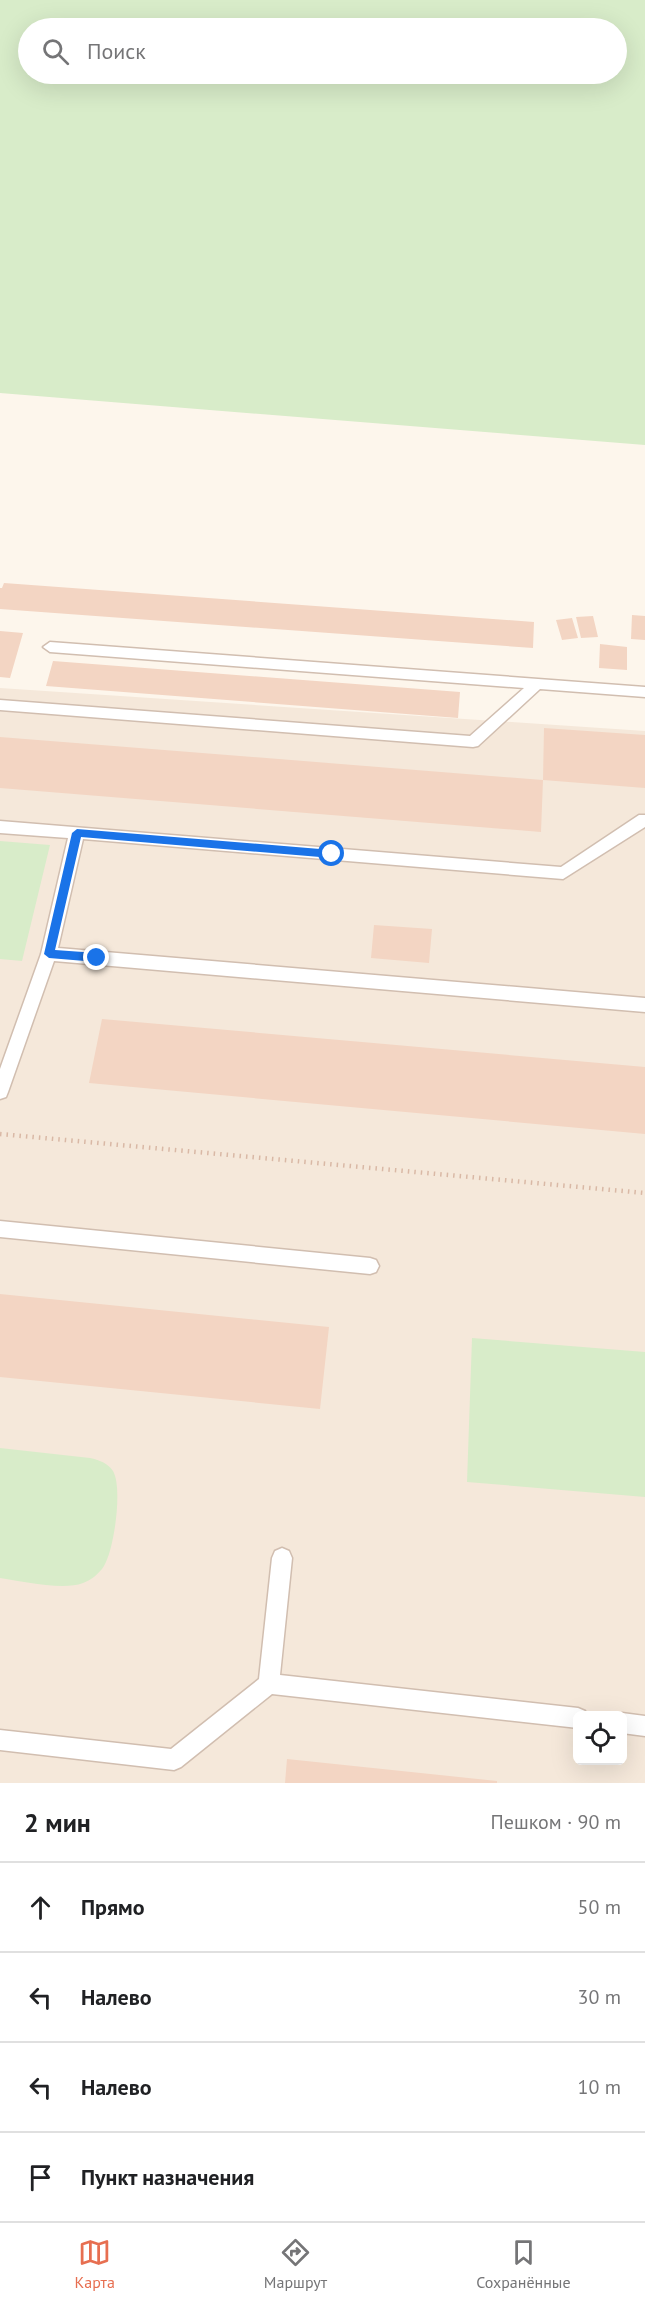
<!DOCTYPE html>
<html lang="ru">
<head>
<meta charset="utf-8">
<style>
	body { margin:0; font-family:"PT Sans",sans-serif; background:#f6f6f6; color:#202124 }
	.controls { position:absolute; right:18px; bottom:18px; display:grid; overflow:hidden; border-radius:9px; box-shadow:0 6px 24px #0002 }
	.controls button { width:54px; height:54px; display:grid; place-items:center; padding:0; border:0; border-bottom:2px solid #e0e0e0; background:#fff; color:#202124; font:30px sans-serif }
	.stop { position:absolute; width:18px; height:18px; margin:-14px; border:4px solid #1a73e8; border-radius:50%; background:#fff }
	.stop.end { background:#1a73e8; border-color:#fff; box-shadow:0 2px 6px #0008 }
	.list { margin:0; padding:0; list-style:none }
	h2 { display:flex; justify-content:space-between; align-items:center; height:78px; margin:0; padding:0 24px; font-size:26px }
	h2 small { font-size:20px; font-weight:400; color:#757577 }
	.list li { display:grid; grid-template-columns:39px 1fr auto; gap:18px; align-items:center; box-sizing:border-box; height:90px; padding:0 24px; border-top:2px solid #e0e0e0 }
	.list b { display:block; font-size:22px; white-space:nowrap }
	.list em { font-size:20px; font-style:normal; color:#757577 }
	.icon { flex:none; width:33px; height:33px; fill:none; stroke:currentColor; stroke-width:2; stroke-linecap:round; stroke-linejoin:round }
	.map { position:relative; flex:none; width:645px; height:1783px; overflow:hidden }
	.search { position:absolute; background:#fff; box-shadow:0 6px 24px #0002; left:18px; right:18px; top:18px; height:66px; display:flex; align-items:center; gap:15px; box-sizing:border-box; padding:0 21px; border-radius:33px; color:#757577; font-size:22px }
	.sheet { height:438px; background:#fff }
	nav { display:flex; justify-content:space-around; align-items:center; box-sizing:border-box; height:84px; border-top:2px solid #e0e0e0; background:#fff; font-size:16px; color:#757577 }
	nav a { display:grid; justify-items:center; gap:3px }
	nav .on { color:#e76f51 }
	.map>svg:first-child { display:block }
	.residential { fill:#f5e8da; fill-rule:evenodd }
	.green { fill:#d8ecc9; fill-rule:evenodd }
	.building { fill:#f3d5c3 }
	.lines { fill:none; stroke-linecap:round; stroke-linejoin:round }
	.service-casing { stroke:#d1beb0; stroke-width:3 }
	.path { stroke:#d9b8a5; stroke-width:4.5; stroke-dasharray:1.5 5; stroke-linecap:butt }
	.service { fill:#fff; fill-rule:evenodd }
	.route { fill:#1a73e8 }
</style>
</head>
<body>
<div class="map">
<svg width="645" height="1783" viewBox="0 0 645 1783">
	<rect width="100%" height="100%" fill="#fdf6ec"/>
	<!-- residential -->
	<path class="residential" d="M0,688L645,731V1783H0ZM578,1716H622V1760H578Z"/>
	<!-- green -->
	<path class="green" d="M0,0H645V445L0,393ZM616,28V74H28V28Z
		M0,841L50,845L22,961L0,959Z
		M472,1338L645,1352V1497L467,1482Z
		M0,1448L90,1458C99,1460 108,1463 113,1471C123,1488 114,1550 104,1566C99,1574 91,1580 83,1583C63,1591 21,1581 0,1578Z"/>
	<!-- building -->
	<path class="building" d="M4,583L534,622L533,648L0,609V588H2Z
		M632,615L645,616V640L631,639Z
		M593,616L598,637L581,638L576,617Z
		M572,618L578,638L562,640L556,620Z
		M0,631L23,633L10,678L0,677Z
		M600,644L627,647V670L599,668Z
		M53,661L460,692L458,718L46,686Z
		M544,728L645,735V788L543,780L541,832L0,788V737L543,780Z
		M374,925L432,929L429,963L371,958Z
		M102,1019L645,1067V1134L89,1083Z
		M0,1294L329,1327L320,1409L0,1377Z
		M287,1759L497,1781V1783H285Z"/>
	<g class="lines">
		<defs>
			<path id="service" d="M50,642L645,687V697L540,689L478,746L473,747L0,710V700L470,736L524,688L50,652L43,647Z
				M639,815H645V827L563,879L83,839L58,948L645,998V1012L54,961L8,1092L6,1097L0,1099V1069L41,954L68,838L0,833V821L561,867Z
				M0,1221L370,1258L376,1260L379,1266L376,1272L370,1274L0,1237Z
				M282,1548L289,1551L292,1558L280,1675L578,1708L585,1711L587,1716H578V1728L272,1694L181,1767L174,1770L0,1750V1730L171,1749L259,1679L272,1558L275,1551Z
				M622,1713L645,1716V1736L622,1733V1716H616Z"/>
		</defs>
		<!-- service casing -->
		<use href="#service" class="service-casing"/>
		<!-- path -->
		<path class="path" d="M0,1134L645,1193"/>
		<!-- service -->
		<use href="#service" class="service"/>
	</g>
	<!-- route -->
	<path class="route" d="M77,829L332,850L336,854L332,858L81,837L55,950L97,953L102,958L97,962L49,958L44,954L72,833Z"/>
</svg>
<div class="controls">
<button><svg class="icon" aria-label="locate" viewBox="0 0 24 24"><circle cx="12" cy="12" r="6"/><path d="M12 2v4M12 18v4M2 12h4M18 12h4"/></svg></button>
</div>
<div class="stop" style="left:332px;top:854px"></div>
<div class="stop end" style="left:97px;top:958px"></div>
<div class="search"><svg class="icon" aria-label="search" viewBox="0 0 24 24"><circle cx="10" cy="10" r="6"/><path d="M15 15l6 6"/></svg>Поиск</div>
</div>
<section class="sheet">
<h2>2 мин<small>Пешком · 90 m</small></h2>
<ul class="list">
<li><svg class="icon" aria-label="ahead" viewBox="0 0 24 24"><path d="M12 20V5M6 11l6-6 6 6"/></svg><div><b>Прямо</b></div><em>50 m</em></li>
<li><svg class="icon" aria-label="left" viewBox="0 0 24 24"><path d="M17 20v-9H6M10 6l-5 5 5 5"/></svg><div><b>Налево</b></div><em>30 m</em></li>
<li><svg class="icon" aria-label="left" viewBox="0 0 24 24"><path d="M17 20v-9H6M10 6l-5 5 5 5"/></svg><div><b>Налево</b></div><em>10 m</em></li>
<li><svg class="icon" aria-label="arrive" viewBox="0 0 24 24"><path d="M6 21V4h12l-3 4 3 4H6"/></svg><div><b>Пункт назначения</b></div></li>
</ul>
</section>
<nav>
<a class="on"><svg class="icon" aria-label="map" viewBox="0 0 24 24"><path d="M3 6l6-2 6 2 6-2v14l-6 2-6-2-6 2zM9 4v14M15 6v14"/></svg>Карта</a>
<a><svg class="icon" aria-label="directions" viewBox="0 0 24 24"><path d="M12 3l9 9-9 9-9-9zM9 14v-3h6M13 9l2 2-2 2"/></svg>Маршрут</a>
<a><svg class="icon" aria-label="saved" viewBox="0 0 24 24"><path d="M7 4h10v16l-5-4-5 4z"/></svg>Сохранённые</a>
</nav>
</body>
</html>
